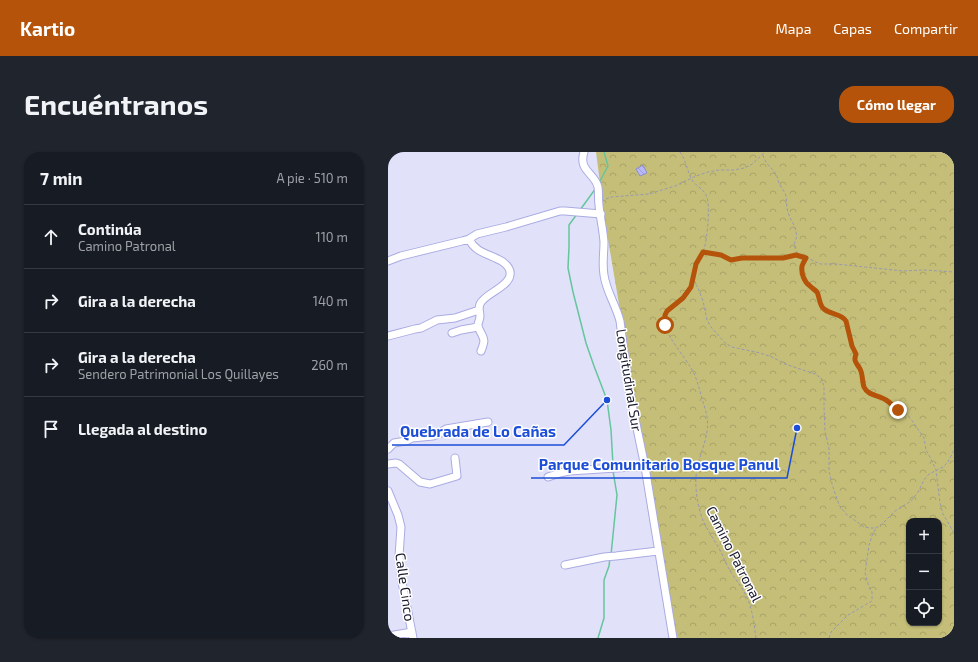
<!DOCTYPE html>
<html lang="es">
<head>
<meta charset="utf-8">
<style>
	body { margin:0; font-family:"Exo 2",sans-serif; background:#20242c; color:#f1f3f6 }
	.controls { position:absolute; right:12px; bottom:12px; display:grid; overflow:hidden; border-radius:8px; box-shadow:0 1px 3px #0004 }
	.controls button { width:36px; height:36px; display:grid; place-items:center; padding:0; border:0; border-bottom:1px solid #363941; background:#171b24; color:#f1f3f6; font:20px sans-serif }
	.stop { position:absolute; width:12px; height:12px; margin:-9px; border:3px solid #b45309; border-radius:50%; background:#fff }
	.stop.end { background:#b45309; border-color:#fff; box-shadow:0 1px 4px #0008 }
	.list { margin:0; padding:0; list-style:none }
	h2 { display:flex; justify-content:space-between; align-items:center; height:52px; margin:0; padding:0 16px; font-size:17px }
	h2 small { font-size:13px; font-weight:400; color:#9ea1a6 }
	.list li { display:grid; grid-template-columns:26px 1fr auto; gap:12px; align-items:center; box-sizing:border-box; height:64px; padding:0 16px; border-top:1px solid #363941 }
	.list b { display:block; font-size:15px; white-space:nowrap }
	.list p { margin:0; font-size:13px; white-space:nowrap; color:#9ea1a6 }
	.list em { font-size:13px; font-style:normal; color:#9ea1a6 }
	.icon { flex:none; width:22px; height:22px; fill:none; stroke:currentColor; stroke-width:2; stroke-linecap:round; stroke-linejoin:round }
	.map { position:relative; flex:none; width:566px; height:486px; overflow:hidden; border-radius:16px }
	header { display:flex; align-items:center; gap:24px; box-sizing:border-box; height:56px; padding:0 20px; background:#b45309; color:#fff }
	header strong { font-size:19px }
	nav { display:flex; gap:22px; margin-inline-start:auto; font-size:14px }
	.intro { display:flex; align-items:center; justify-content:space-between; box-sizing:border-box; height:96px; padding:0 24px }
	h1 { margin:0; font-size:28px }
	.button { padding:10px 18px; border-radius:16px; background:#b45309; color:#fff; font-size:14px; font-weight:700 }
	main { display:flex; gap:24px; padding:0 24px }
	aside { flex:1; background:#171b24; border-radius:16px; box-shadow:0 1px 3px #0004 }
	.map>svg:first-child { display:block }
	.park { fill:url(#park-crowns); fill-rule:evenodd }
	.lines { fill:none; stroke-linecap:round; stroke-linejoin:round }
	.stream { stroke:#65c59c; stroke-width:1.5 }
	.building { fill:url(#building-back-hatch); stroke:#8e8fc4 }
	.minor-casing { stroke:#aaabe2; stroke-width:9 }
	.path { stroke:#9899b0; stroke-width:1; stroke-dasharray:3 2; stroke-linecap:butt }
	.minor { stroke:#fff; stroke-width:7 }
	.route { stroke:#b45309; stroke-width:5 }
	.labels { text-anchor:middle; stroke-width:3; stroke-linejoin:round; paint-order:stroke }
	.street-label { font-size:14px; fill:#19192d; stroke:#fff }
	.leader { fill:none; stroke:#1d4ed8; stroke-width:1.5 }
	.callout-dot { fill:#1d4ed8; stroke:#fff; stroke-width:1.5 }
	.callout-label { font-size:15px; text-anchor:middle; font-weight:bold; fill:#1d4ed8; stroke:#fff; stroke-width:3; stroke-linejoin:round; paint-order:stroke }
</style>
</head>
<body>
<header>
<strong>Kartio</strong>
<nav><a>Mapa</a><a>Capas</a><a>Compartir</a></nav>
</header>
<div class="intro"><h1>Encuéntranos</h1><a class="button">Cómo llegar</a></div>
<main>
<aside>
<h2>7 min<small>A pie · 510 m</small></h2>
<ul class="list">
<li><svg class="icon" aria-label="ahead" viewBox="0 0 24 24"><path d="M12 20V5M6 11l6-6 6 6"/></svg><div><b>Continúa</b><p>Camino Patronal</p></div><em>110 m</em></li>
<li><svg class="icon" aria-label="right" viewBox="0 0 24 24"><path d="M7 20v-9h11M14 6l5 5-5 5"/></svg><div><b>Gira a la derecha</b></div><em>140 m</em></li>
<li><svg class="icon" aria-label="right" viewBox="0 0 24 24"><path d="M7 20v-9h11M14 6l5 5-5 5"/></svg><div><b>Gira a la derecha</b><p>Sendero Patrimonial Los Quillayes</p></div><em>260 m</em></li>
<li><svg class="icon" aria-label="arrive" viewBox="0 0 24 24"><path d="M6 21V4h12l-3 4 3 4H6"/></svg><div><b>Llegada al destino</b></div></li>
</ul>
</aside>
<div class="map">
<svg width="566" height="486" viewBox="0 0 566 486">
	<defs>
		<pattern id="park-crowns" width="20" height="18" patternUnits="userSpaceOnUse"><rect width="20" height="18" fill="#c5be78"/><path d="M2 6a3 3 0 1 1 6 0M12 15a3 3 0 1 1 6 0" fill="none" stroke="#a9a368"/></pattern>
		<pattern id="building-back-hatch" width="6" height="6" patternUnits="userSpaceOnUse"><rect width="6" height="6" fill="#b7b8f7"/><path d="M-1 5l2 2M0 0l6 6M5-1l2 2" fill="none" stroke="#9d9ed4"/></pattern>
	</defs>
	<rect width="100%" height="100%" fill="#e1e2fa"/>
	<!-- park -->
	<path class="park" d="M208,0H566V486H288L217,70ZM521,369H551V471H521Z"/>
	<g class="lines">
		<!-- stream -->
		<path class="stream" d="M211,31L220,14L216,0
			M192,58L208,36
			M189,62L181,73V95L180,116L185,140L198,191L206,214L219,248L223,278L225,313
			M223,403L229,343L225,319
			M210,486L216,466V428L221,414L222,406"/>
	</g>
	<!-- building -->
	<path class="building" d="M255,13L259,21L252,24L248,17Z"/>
	<g class="lines">
		<defs>
			<path id="minor" d="M196,0C190,19 207,21 210,35C211,41 210,47 211,53C212,65 215,77 216,90C216,101 214,112 216,123C218,139 228,153 232,169L241,238L257,315L285,486
				M81,87C88,102 103,102 115,110C119,113 123,118 122,123C121,135 96,142 92,152C90,157 92,160 92,164C92,168 90,170 90,173C90,175 91,177 92,179C97,188 97,189 93,199
				M0,109L13,104L74,89L81,87L89,82L118,75L172,59H177L213,62
				M64,181L73,178L90,175
				M0,184L27,177L33,176L49,168L67,166L91,158
				M0,297L6,291L18,289L24,286L45,284L51,282L58,277L100,270
				M0,312L8,311L11,312L32,330L42,332L69,324L67,306
				M160,325L172,321L181,319L244,315H257
				M0,339L10,363L13,375L11,404L14,430L25,486
				M177,413L216,405L228,404L270,399
				M0,484L24,480"/>
		</defs>
		<!-- minor casing -->
		<use href="#minor" class="minor-casing"/>
		<!-- path -->
		<path class="path" d="M292,0C298,8 299,19 304,28C308,34 315,37 318,43C323,52 319,88 316,97C314,103 310,108 308,114C306,121 306,130 302,137C300,140 297,144 294,146C285,155 275,157 277,172C279,185 296,204 303,216C309,226 311,236 314,247C316,253 318,259 319,265C322,283 312,300 309,318C306,332 309,349 313,363C316,373 322,381 327,390C333,398 336,408 341,417C347,427 355,436 360,448C365,460 366,473 368,486
			M375,3C378,14 384,15 389,24C390,27 390,30 392,33C394,37 397,40 398,44C399,50 398,56 401,63C403,69 407,73 408,80C411,90 401,89 411,103
			M218,47L223,45L261,42L287,34L308,24L320,20L331,18H346L356,16L363,13L377,0
			M315,101L333,103L343,108L354,106H395L408,103L415,104L432,112H448L515,119L536,118L566,120
			M418,105C414,115 412,126 421,134C424,136 426,137 428,140C432,146 430,154 437,158C443,162 452,161 457,167C462,175 461,186 464,194C465,197 467,199 468,202L467,206L468,211L472,217L476,235L478,238L482,242L499,248L506,256L510,258L515,259L519,262L525,270L536,286L538,298L543,307L548,318L552,351L555,362L566,381
			M305,128L310,136L315,149L319,168L323,175L337,191L344,195L372,201L384,205L397,212L427,222L433,226L436,234V254L437,279L441,297V319L444,332L451,353L458,362L476,375L482,376H488L494,372L507,359L523,349L530,340L536,328L541,322L555,315L560,310L566,298
			M441,486L443,480L460,463L484,449V440L481,435L477,421L481,393L484,384L488,376"/>
		<!-- minor -->
		<use href="#minor" class="minor"/>
	</g>
	<g class="lines">
		<!-- route -->
		<path class="route" d="M277,173V163L279,159L295,146L303,135L308,112L315,100L333,103L343,108L354,106H395L408,103L418,106C417,108 415,111 414,114C413,121 416,130 422,134C424,136 427,138 429,140C432,146 431,153 436,157C443,163 453,161 458,169L464,194L468,202C465,210 469,211 472,217C475,222 474,230 476,235C480,244 491,243 498,248C503,251 506,255 510,258"/>
	</g>
	<g class="labels">
		<!-- street labels -->
		<g class="street-label">
			<text transform="translate(241 228) rotate(81)" y="5">Longitudinal Sur</text>
			<text transform="translate(346 402) rotate(63)" y="5">Camino Patronal</text>
			<text transform="translate(17 435) rotate(82)" y="5">Calle Cinco</text>
		</g>
	</g>
	<!-- callouts -->
	<path class="leader" d="M219 248L176 293H4M409 276L399 326H143"/>
	<g class="callout-dot">
		<circle cx="219" cy="248" r="4"/>
		<circle cx="409" cy="276" r="4"/>
	</g>
	<g class="callout-label">
		<text x="90" y="285">Quebrada de Lo Cañas</text>
		<text x="271" y="318">Parque Comunitario Bosque Panul</text>
	</g>
</svg>
<div class="controls">
<button>+</button>
<button>−</button>
<button><svg class="icon" aria-label="locate" viewBox="0 0 24 24"><circle cx="12" cy="12" r="6"/><path d="M12 2v4M12 18v4M2 12h4M18 12h4"/></svg></button>
</div>
<div class="stop" style="left:277px;top:173px"></div>
<div class="stop end" style="left:510px;top:258px"></div>
</div>
</main>
</body>
</html>
